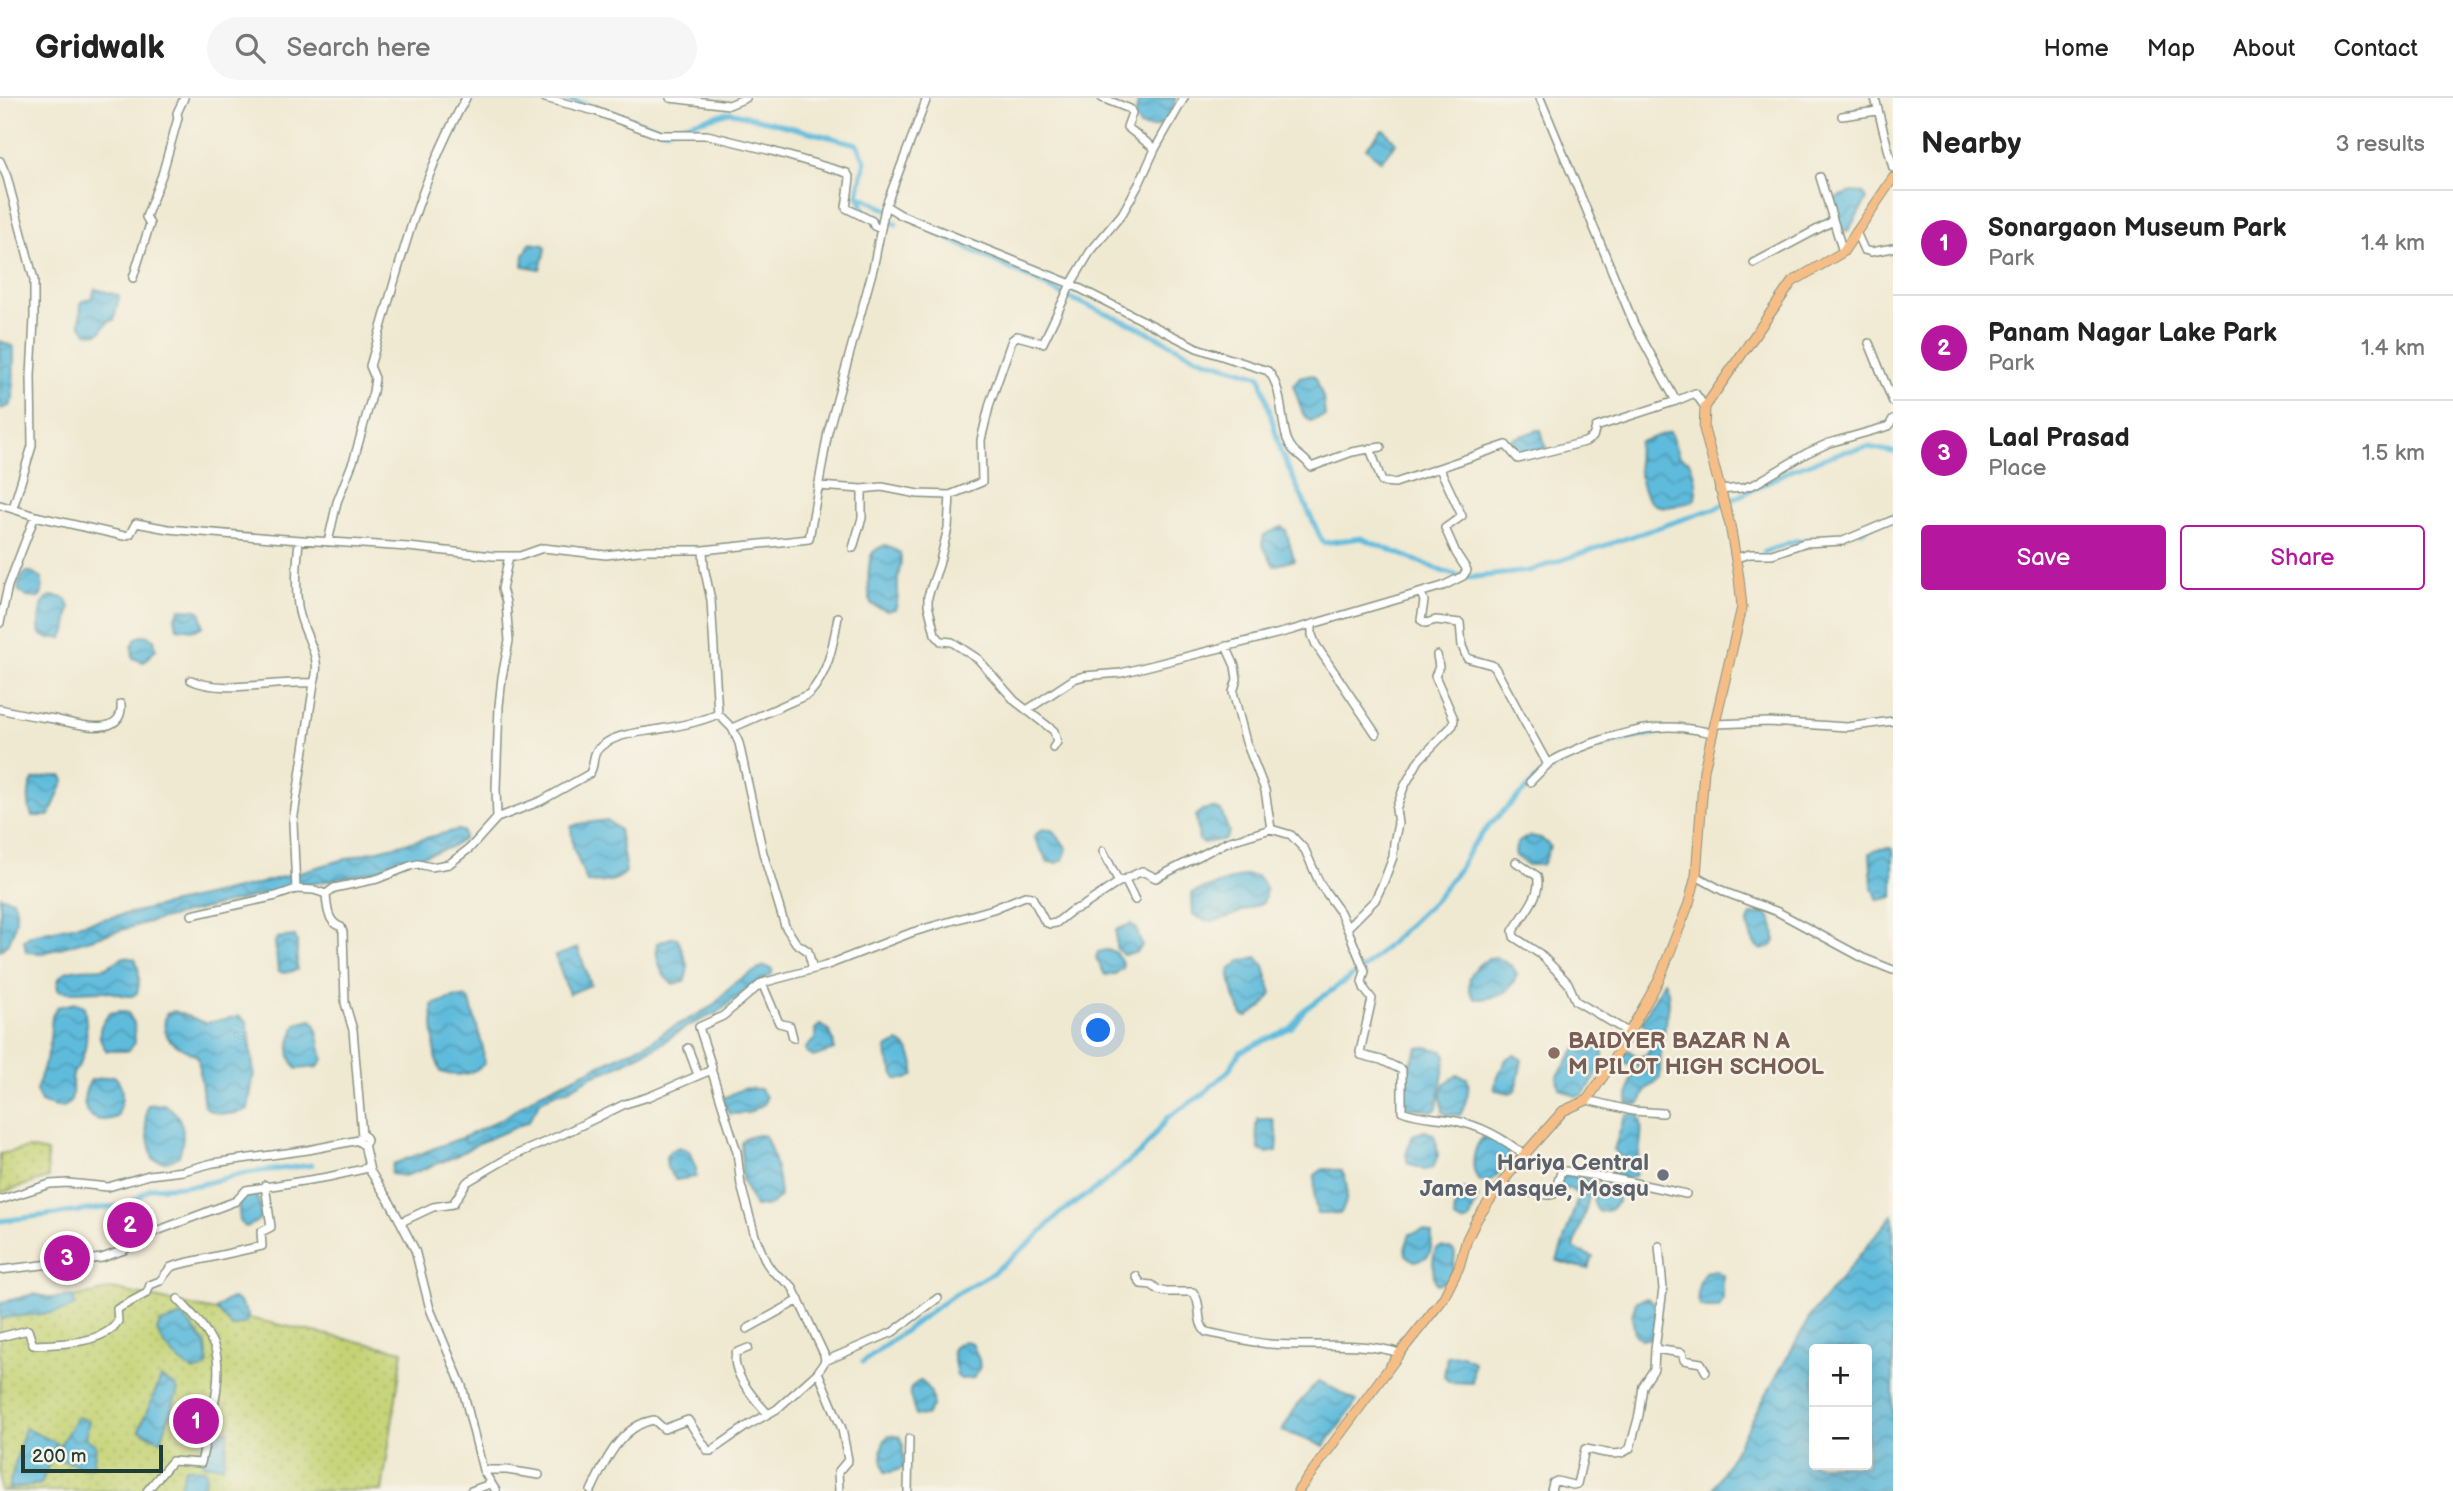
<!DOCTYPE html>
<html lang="en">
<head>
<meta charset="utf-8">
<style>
	body { margin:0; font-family:"Balsamiq Sans",sans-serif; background:#f6f6f6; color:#222 }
	.controls { position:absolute; right:21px; bottom:21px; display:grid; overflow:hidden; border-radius:7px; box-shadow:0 7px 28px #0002 }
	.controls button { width:63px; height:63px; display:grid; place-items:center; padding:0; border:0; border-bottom:2px solid #e0e0e0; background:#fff; color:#222; font:35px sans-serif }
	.scale { position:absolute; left:21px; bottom:18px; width:142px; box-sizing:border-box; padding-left:7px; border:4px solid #1f3d34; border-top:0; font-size:19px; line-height:24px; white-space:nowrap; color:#1f3d34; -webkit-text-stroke:5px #f7f3e8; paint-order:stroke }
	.you { position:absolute; left:1099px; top:933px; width:24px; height:24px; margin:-18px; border:5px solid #fff; border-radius:50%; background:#1a73e8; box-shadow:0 0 0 10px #1a73e833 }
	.badge { display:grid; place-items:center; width:46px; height:46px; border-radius:50%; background:#b5179e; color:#fff; font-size:23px; font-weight:700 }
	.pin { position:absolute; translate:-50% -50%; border:4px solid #fff; box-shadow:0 2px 7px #0006 }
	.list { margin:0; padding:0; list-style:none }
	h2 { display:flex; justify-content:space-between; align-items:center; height:91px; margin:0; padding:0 28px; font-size:30px }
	h2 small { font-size:23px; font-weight:400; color:#767676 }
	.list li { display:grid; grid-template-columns:46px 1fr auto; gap:21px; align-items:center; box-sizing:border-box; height:105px; padding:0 28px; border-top:2px solid #e0e0e0 }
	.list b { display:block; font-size:26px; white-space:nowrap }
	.list p { margin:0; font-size:23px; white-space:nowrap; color:#767676 }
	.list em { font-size:23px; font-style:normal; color:#767676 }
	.actions { display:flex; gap:14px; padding:21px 28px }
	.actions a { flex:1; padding:16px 0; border:2px solid #b5179e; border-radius:7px; text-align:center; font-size:24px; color:#b5179e }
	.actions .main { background:#b5179e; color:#fff }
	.icon { flex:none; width:38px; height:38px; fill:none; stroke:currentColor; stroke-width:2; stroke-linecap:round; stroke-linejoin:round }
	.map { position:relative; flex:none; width:1893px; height:1393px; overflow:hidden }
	header { display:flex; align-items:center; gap:42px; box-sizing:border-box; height:98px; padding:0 35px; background:#fff; border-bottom:2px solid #e0e0e0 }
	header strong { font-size:33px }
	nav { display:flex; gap:38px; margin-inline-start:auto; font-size:24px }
	.search { width:490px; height:63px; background:#f6f6f6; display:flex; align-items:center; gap:18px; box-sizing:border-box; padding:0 24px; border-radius:38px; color:#767676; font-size:26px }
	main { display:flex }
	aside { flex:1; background:#fff }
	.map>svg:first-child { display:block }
	.park { fill:url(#park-dots); stroke:#728854; stroke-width:2 }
	.water { fill:url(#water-waves); stroke:#3e7c88; stroke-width:2; fill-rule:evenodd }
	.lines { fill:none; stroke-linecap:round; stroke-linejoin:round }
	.canal { stroke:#5ebbdc; stroke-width:5 }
	.minor-casing { stroke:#889382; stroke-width:10 }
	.major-casing { stroke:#889382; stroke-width:11 }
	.minor { stroke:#fff; stroke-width:7 }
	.major { stroke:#f6be87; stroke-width:9 }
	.education-dot { fill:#8d6e63; stroke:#f7f3e8; stroke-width:2.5 }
	.worship-dot { fill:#6b7280; stroke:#f7f3e8; stroke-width:2.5 }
	.labels { text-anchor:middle; stroke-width:5; stroke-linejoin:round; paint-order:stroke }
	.education-label { font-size:23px; font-weight:bold; fill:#785e54; stroke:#f7f3e8; text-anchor:start }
	.worship-label { font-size:23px; font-weight:bold; fill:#5b616d; stroke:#f7f3e8; text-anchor:end }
</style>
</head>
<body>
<header>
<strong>Gridwalk</strong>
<div class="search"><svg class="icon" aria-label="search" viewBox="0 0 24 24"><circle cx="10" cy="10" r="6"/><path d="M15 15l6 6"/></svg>Search here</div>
<nav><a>Home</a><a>Map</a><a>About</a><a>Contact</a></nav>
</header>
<main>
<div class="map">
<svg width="1893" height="1393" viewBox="0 0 1893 1393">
	<defs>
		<pattern id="park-dots" width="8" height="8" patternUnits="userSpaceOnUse" patternTransform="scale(1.75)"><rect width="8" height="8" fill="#c5d375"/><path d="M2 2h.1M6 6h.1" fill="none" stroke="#a9b666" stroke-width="1.8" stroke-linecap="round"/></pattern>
		<pattern id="water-waves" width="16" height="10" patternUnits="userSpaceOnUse" patternTransform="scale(1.75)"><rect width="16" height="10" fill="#5ebbdc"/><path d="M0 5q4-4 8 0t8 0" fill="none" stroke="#4d99b3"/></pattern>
	</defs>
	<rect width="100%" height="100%" fill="#f7f3e8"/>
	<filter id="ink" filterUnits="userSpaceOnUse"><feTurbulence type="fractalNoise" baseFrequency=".0143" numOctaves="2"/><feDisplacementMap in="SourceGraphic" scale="14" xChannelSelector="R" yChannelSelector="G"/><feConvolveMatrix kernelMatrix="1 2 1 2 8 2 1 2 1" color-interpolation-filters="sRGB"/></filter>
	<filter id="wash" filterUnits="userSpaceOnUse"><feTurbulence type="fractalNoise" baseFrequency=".00686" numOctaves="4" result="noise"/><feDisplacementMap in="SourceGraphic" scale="28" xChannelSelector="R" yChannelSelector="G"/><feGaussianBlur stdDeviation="1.57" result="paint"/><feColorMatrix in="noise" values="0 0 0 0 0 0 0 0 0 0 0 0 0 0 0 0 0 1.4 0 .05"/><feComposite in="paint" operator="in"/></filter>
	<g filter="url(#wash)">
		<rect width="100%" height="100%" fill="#f0e9d1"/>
		<!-- park -->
		<path class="park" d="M28,1050L47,1054L48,1080L0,1095V1056Z
			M137,1112L144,1136L123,1143L116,1118Z
			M112,1191L403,1253L382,1393H0V1217Z"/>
		<!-- water -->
		<path class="water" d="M1139,0H1176C1169,19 1163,35 1140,28L1135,19Z
			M1382,32H1385L1396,45L1381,63L1366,50Z
			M1853,94L1862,95L1867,101L1848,133H1845L1833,118L1832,102L1842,97Z
			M530,145L544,147L546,150L540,171L523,168L524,157Z
			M95,191L118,197L119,199L114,222L109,223C100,233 102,237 87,235L80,226L81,204L92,200Z
			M0,243L14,249L13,301L9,308L0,311Z
			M1308,277H1313L1316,280L1323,300L1325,318L1310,323L1303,316L1293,287L1300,279Z
			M1538,332H1541L1546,350L1518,357L1512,346V341Z
			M1670,334L1679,359L1689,363C1695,376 1699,388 1695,402C1684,405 1668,412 1656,407C1640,401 1635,359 1639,344Z
			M1282,429L1286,432L1294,462L1274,468L1262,446L1264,437Z
			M886,447L900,455C903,466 899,470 898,480C897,491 900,499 895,511L887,513L871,506C868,496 867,466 872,456C875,451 880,449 886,447Z
			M27,474H32L42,481V496L38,500L27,499L19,493C17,485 20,479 27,474Z
			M50,498L65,500L70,509L66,534L62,540H47L40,536C38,523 39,505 50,498Z
			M180,511L197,512L201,515L203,528L195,532L177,530L175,519Z
			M145,537L154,541L156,551L144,564L133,560L132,549L136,540Z
			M52,678H62L64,683L49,718H32C28,708 27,692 33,682Z
			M1213,710L1221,713L1229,734L1226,741L1204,745L1199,742L1196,718L1202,712Z
			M607,722L619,732L626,774C616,785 600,785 587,784L573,749L571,729L578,726Z
			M1048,731L1055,734L1067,751L1063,762L1057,765L1048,764L1034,739L1041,732Z
			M457,732L463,733L464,741L451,749L370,774L282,792L145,825L43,855L26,854L24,842L32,837L254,787L363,756Z
			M1530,738L1541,740L1550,748L1545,763L1541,767H1528L1516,758C1513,746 1519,743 1530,738Z
			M1891,750L1893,753V799L1878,802L1872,787L1870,755L1877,751Z
			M1246,777L1257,778L1266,790L1264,803L1260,806C1238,812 1214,834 1193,816L1192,795Z
			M0,798L13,802C20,815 14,845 0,852Z
			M1765,815C1774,821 1775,833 1775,843L1772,848L1762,852C1752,847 1749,835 1748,824L1751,817Z
			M1131,826L1136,830L1142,848L1135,855L1123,857L1116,849V832Z
			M295,838L297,844V872L284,875L278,873L275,844L277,840Z
			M674,839L678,841L688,869L685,883L673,886C660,878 655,859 657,845Z
			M578,850L591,887L569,896L555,858Z
			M1106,852L1115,854L1123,865V870L1115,876L1105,877L1096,860L1098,854Z
			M124,859L135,861C140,870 140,886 137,895L132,898C122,898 114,894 104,893C88,892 73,897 58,892C53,866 86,872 102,870C110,869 117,862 124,859Z
			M1257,859L1264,868L1272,896L1262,909L1247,919L1242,917L1234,898L1229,873L1240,863Z
			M1495,859L1512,868L1517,876C1510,897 1495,901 1475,901C1460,883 1476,863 1495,859Z
			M764,868L772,871V876L743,894L719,914L688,928L656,949L610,972L594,977L568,992L553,996L540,1004L528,1024L481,1044L454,1059L419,1073L404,1078L391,1076L393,1066L469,1037L505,1019L538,996L652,943L664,934L713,908L734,885Z
			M1664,883C1674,901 1666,920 1663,939C1660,953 1660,966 1660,980L1646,992L1639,1006L1631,1007L1627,1005L1631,980L1638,976L1639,968L1625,965L1621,958L1628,952L1638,959L1646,957L1655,941L1642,924Z
			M465,899L470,903L483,950L484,966C471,977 457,980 441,974L435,958L432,907L452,900Z
			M76,905L84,908C87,927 89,949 79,967C78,969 74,974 73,976C70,985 76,1001 67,1007C60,1012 49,1007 41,1004L36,993L49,952L52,918L57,909Z
			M119,913L128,915L134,925L135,945L128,953H107C96,940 98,927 110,915Z
			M174,913L206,925L239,918L247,923L254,975L248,1011C236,1017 212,1019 204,1007L198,959C178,947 159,945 166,916Z
			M312,922L316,928L323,961L318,969L297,971C283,955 291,942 296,926Z
			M820,927C831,931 834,941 834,952L813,959L806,954V950L815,941V931Z
			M898,944C911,949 915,964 914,977L907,981H896L887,960L886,950Z
			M1584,945H1593L1601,950C1609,966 1592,984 1583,997L1575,998L1559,990L1557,979L1577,949Z
			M1427,949L1442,953L1446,958L1437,1010L1433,1013L1407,1009C1398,995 1410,964 1418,950Z
			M1515,957L1522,962L1516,992L1510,995L1495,992L1494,987L1506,961Z
			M1457,977L1467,980C1471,991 1465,1008 1460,1017L1446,1016L1443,1014L1441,998L1444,986Z
			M114,978C126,988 122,1006 117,1019C89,1031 75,1006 91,982Z
			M744,990L760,991L766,999L764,1006L748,1015L730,1016L726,1011L724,1000Z
			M164,1006C185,1018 186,1036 179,1058C170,1064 163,1066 153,1061C149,1043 142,1024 148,1007Z
			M1637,1015C1647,1025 1637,1063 1635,1078L1626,1081L1616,1078L1614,1075L1623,1061L1614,1052L1624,1020L1627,1016Z
			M1258,1021H1273L1278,1041L1277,1053L1267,1055L1259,1052L1256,1028Z
			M1425,1033L1435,1037L1438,1057L1433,1070L1424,1072L1408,1065L1406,1056L1413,1037Z
			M758,1037L765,1038C773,1054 779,1080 780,1098L771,1107L755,1109L742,1081L741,1045L745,1040Z
			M1483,1039L1501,1043L1510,1053C1509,1061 1505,1067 1500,1073C1477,1105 1463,1061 1483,1039Z
			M679,1049L689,1053L696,1071V1079L676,1082L667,1070L666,1059L670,1053Z
			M1323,1071L1341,1072C1349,1083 1349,1104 1340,1116H1317L1314,1099L1315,1077Z
			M1563,1076L1590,1082C1592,1103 1578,1129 1574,1151L1593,1159L1588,1171L1557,1163L1579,1097L1570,1091L1557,1090Z
			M1604,1084L1618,1091V1104L1610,1112L1599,1114C1592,1105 1592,1097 1597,1087Z
			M1467,1091L1478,1099L1469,1123L1462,1125L1454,1121L1455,1108L1462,1092Z
			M250,1094C261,1098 261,1111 260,1121L248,1129L244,1128L240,1123L238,1105L245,1095Z
			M1893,1116V1393H1712L1811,1217ZM1814,1251H1867V1367H1814Z
			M1423,1132L1432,1136C1431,1152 1433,1161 1414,1163L1406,1157L1405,1150L1410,1136Z
			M1441,1149L1453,1152L1455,1155C1454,1168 1453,1186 1437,1186C1432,1179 1432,1159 1436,1151Z
			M1715,1172L1723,1177V1202L1719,1210H1706L1700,1208C1696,1196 1698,1184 1705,1174Z
			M34,1196L52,1200L73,1198L75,1207C63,1218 19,1216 0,1221V1205Z
			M1647,1200L1654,1205L1656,1221L1654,1236L1649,1241H1641L1635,1236L1632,1218L1636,1203Z
			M234,1201L239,1203L248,1217L246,1225L232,1229L216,1211L227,1202Z
			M183,1218L206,1247L208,1266L201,1272L194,1273C179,1265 163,1248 157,1233L160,1225Z
			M965,1243L972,1245L979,1262L980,1271L973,1280L961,1281L957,1278L952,1252L957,1246Z
			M1462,1257L1474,1264L1472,1285L1449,1284L1444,1278L1447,1258Z
			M161,1280L174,1287L178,1292L161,1343L139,1332Z
			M921,1282L931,1295L933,1307L926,1318L916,1317L910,1298L911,1289Z
			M1319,1283L1357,1303L1324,1348L1282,1333L1297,1307Z
			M77,1319L89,1323L85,1340L96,1347L93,1369H84L60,1362V1347Z
			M25,1330L57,1345L41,1386L8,1391Z
			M222,1332L229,1333L223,1368L203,1366L209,1333Z
			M889,1337L900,1339L903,1347V1370L891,1374H885C881,1358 878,1349 889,1337Z
			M185,1370L204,1371L206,1376L202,1393H179Z"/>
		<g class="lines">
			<!-- canal -->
			<path class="canal" d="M564,0L664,32L730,14L857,46L865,62L858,97L866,116L896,126
				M858,97L888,112
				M935,134L1072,201L1136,228L1196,259L1260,278L1281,354L1323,445L1361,440L1444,474L1466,480L1529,473L1716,410L1793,371L1842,354L1869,349L1893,354
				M1861,433L1878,423L1893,418
				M1764,454L1795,443L1805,442
				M0,1123L127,1107L151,1090L198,1087L246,1075L312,1067
				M863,1264L953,1197L991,1176L1033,1142L1059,1116L1097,1090L1143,1052L1168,1019L1202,997L1229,972L1240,954L1291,930L1305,911L1365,869L1435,802L1459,771L1472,748L1492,724L1541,677L1567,660L1617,643L1663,634"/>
		</g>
	</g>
	<g filter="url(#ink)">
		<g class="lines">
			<defs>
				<path id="minor" d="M545,0L595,13L660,37H707L768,52L847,75L850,80L846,110L872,123L874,128L881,131
					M670,0L729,7L746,0
					M1540,0L1634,226L1676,303
					M1875,0L1893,70
					M1842,18L1877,13
					M1155,51L1184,0
					M0,63L7,79L34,182V221L31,278L32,348L13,410
					M1820,79L1843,154
					M886,108L901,117L1071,186L1197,250L1268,273C1283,290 1280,320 1287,341C1293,357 1302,356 1311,369L1352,354L1381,349
					M1856,134L1864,152L1871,154L1893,150
					M1754,165L1833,123
					M133,180L150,126L146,119L162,77L178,20L177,15L184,0
					M1869,245L1893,304
					M1370,350L1382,384L1395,385L1506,347L1518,361L1585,344L1593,339L1596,329L1676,303L1695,295L1705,309
					M818,388L862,391L882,389L918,396L950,397L982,384L981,342L990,305L1012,242L1017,238L1043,245L1071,186L1090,154L1122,116L1139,86L1155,51L1127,29L1132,15L1130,11L1102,0
					M1719,392L1743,390L1755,386L1807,355L1829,345L1889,328L1893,321
					M950,397L948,430L939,467L928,498V507L935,536L941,543L952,544L978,561L1015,603L1054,633L1057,644L1053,650
					M0,407L35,418L124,438L130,436L136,425L168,431L271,440L408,449L493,458H520L543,450L606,457L647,452H703L809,441L828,334L873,171L885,110L927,0
					M328,444L337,404L354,361L373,294L375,280L370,268C397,177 418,84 466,0
					M853,450L862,420V391
					M703,452L704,469L711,502L718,616L732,630L739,645L763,755L785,828L796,845L808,853L813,871
					M1736,460L1750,456H1772L1804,445L1843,443L1893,422
					M1421,495L1424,503L1421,522L1426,525L1436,522L1460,525L1462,548L1467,560L1492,567L1495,570L1546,663L1550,664C1581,647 1633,629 1669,629C1684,629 1698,632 1713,635
					M0,525L8,488L35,418
					M1312,527V537L1316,547L1376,636
					M1437,557L1439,569L1435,578L1454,621L1453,627L1419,662L1404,689L1396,711L1398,726L1394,744L1393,759L1384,783L1375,802L1347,830L1365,873L1362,884L1365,892L1372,901L1360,954L1361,957L1381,962L1402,972V1013C1419,1020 1438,1019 1456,1023C1482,1028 1503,1040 1524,1057
					M191,582C222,597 279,582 314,585
					M0,611C19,616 35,618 54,621C73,625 124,642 121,606
					M1027,612L1074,581L1084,578L1121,575L1292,532L1443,488L1463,478L1467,472L1456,455L1445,430L1462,418L1440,371
					M1715,626L1769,624L1847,629L1893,623
					M732,630L809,596C829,574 833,547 838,519
					M1530,684L1550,664
					M497,720L496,691L499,608L502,579L509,543L506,504L502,491L509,458
					M1271,731L1291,737L1305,752L1320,786L1340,814L1347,830
					M1103,753L1119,784
					M1516,764L1537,778C1543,796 1522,818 1513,833L1514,839L1540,856L1553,869L1568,885L1576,903L1628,934
					M1696,778L1727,795L1778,814L1863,860L1893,872
					M1125,782L1135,802
					M296,791L293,724L314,585C324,556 301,536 298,508C295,486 297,464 299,443
					M326,796C327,808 327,824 341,829L343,834L345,905L353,932L362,1038
					M192,817L276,798L296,791L314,792L326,796L334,790L377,781L410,768L418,766L431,769L449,766L470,750L497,720L541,703L589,676C596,668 591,658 598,651C614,635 639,635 660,631C680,628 700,624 718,616
					M793,940L790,928L779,925L762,885L825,868L913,834L993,811L1025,798L1032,799L1045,824L1050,826L1056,825L1071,813L1083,808L1119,784L1142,773L1156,780L1227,744L1271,731L1265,692L1246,644L1233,594L1237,581L1235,568L1226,548
					M688,950L698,977
					M711,971L737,1054L741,1087L755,1138L766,1164L772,1173L792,1188L824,1256L825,1263L818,1274L842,1331L848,1362L838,1374L839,1393
					M1587,1002L1633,1013L1663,1015
					M359 1042a4 4 0 1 1 8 0a4 4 0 1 1-8 0Z
					M364,1046L370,1073L391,1106L415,1152L430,1211L462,1288L483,1372L496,1393
					M1501,1086L1520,1093L1549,1097L1554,1096L1561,1074L1565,1073L1616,1081L1686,1096
					M0,1102L50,1086L68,1085L108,1089L149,1077L183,1073L213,1065L308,1052L359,1042
					M401,1124L433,1109L453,1106L467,1084L508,1060L561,1037L625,1006L648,999L709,973L712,969L699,929L723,918L762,885
					M1659,1148L1663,1191L1655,1251L1682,1255L1684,1262L1701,1265L1706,1274
					M0,1172L102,1160L124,1152L154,1134L236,1103L246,1092L328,1079L368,1070
					M1136,1178L1141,1186L1152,1187L1158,1192L1166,1194H1193C1203,1206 1195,1223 1206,1234C1227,1238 1249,1244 1270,1246C1312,1249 1361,1243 1400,1255
					M747,1231L799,1202
					M0,1239L28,1232L33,1247C57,1246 105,1246 118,1223L117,1211L147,1195L150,1187L160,1183L171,1169L181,1166L262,1148L261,1134L271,1129L265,1087
					M748,1250L736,1255C730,1274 755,1302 768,1316
					M825,1263L893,1234L938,1200
					M483,1372H507L539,1377
					M147,1393L172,1363L201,1365C207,1334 226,1278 214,1248C205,1228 192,1216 178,1201
					M471,1393L490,1386
					M591,1393C604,1365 621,1327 654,1322L664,1331L688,1322L708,1353H711L747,1328L777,1311L818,1274
					M908,1393L909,1341
					M1551,1393L1553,1385L1557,1383L1573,1387L1577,1386L1585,1351C1599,1352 1618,1362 1630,1350L1639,1317L1643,1288L1654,1271L1655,1251"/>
				<path id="major" d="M1298,1393L1400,1255L1443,1201L1459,1169L1467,1141L1477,1121L1501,1086L1524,1057L1563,1013L1587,1002L1607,973L1659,882L1689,805L1696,778L1704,672L1742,509L1739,480L1730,427L1704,331L1705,309L1792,184L1843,154L1893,80"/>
			</defs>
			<!-- minor casing -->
			<use href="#minor" class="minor-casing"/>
			<!-- major casing -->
			<use href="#major" class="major-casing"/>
			<!-- minor -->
			<use href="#minor" class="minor"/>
			<!-- major -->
			<use href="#major" class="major"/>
		</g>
	</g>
	<!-- markers -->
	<circle class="education-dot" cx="1554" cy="955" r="7"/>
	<circle class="worship-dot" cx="1663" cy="1077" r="7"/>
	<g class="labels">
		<!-- education labels -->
		<g class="education-label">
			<text x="1568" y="950">BAIDYER BAZAR N A<tspan x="1568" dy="26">M PILOT HIGH SCHOOL</tspan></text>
		</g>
		<!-- worship labels -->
		<g class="worship-label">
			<text x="1649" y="1072">Hariya Central<tspan x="1649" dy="26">Jame Masque, Mosqu</tspan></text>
		</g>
	</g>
</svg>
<div class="controls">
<button>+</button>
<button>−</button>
</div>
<div class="scale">200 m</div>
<div class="you"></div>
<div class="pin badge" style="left:196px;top:1323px">1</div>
<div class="pin badge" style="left:130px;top:1127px">2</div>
<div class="pin badge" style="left:67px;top:1160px">3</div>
</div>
<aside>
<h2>Nearby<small>3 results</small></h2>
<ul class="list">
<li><span class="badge">1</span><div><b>Sonargaon Museum Park</b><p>Park</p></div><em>1.4 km</em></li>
<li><span class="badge">2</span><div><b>Panam Nagar Lake Park</b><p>Park</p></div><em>1.4 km</em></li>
<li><span class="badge">3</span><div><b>Laal Prasad</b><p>Place</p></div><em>1.5 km</em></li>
</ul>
<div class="actions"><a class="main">Save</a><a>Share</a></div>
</aside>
</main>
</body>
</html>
